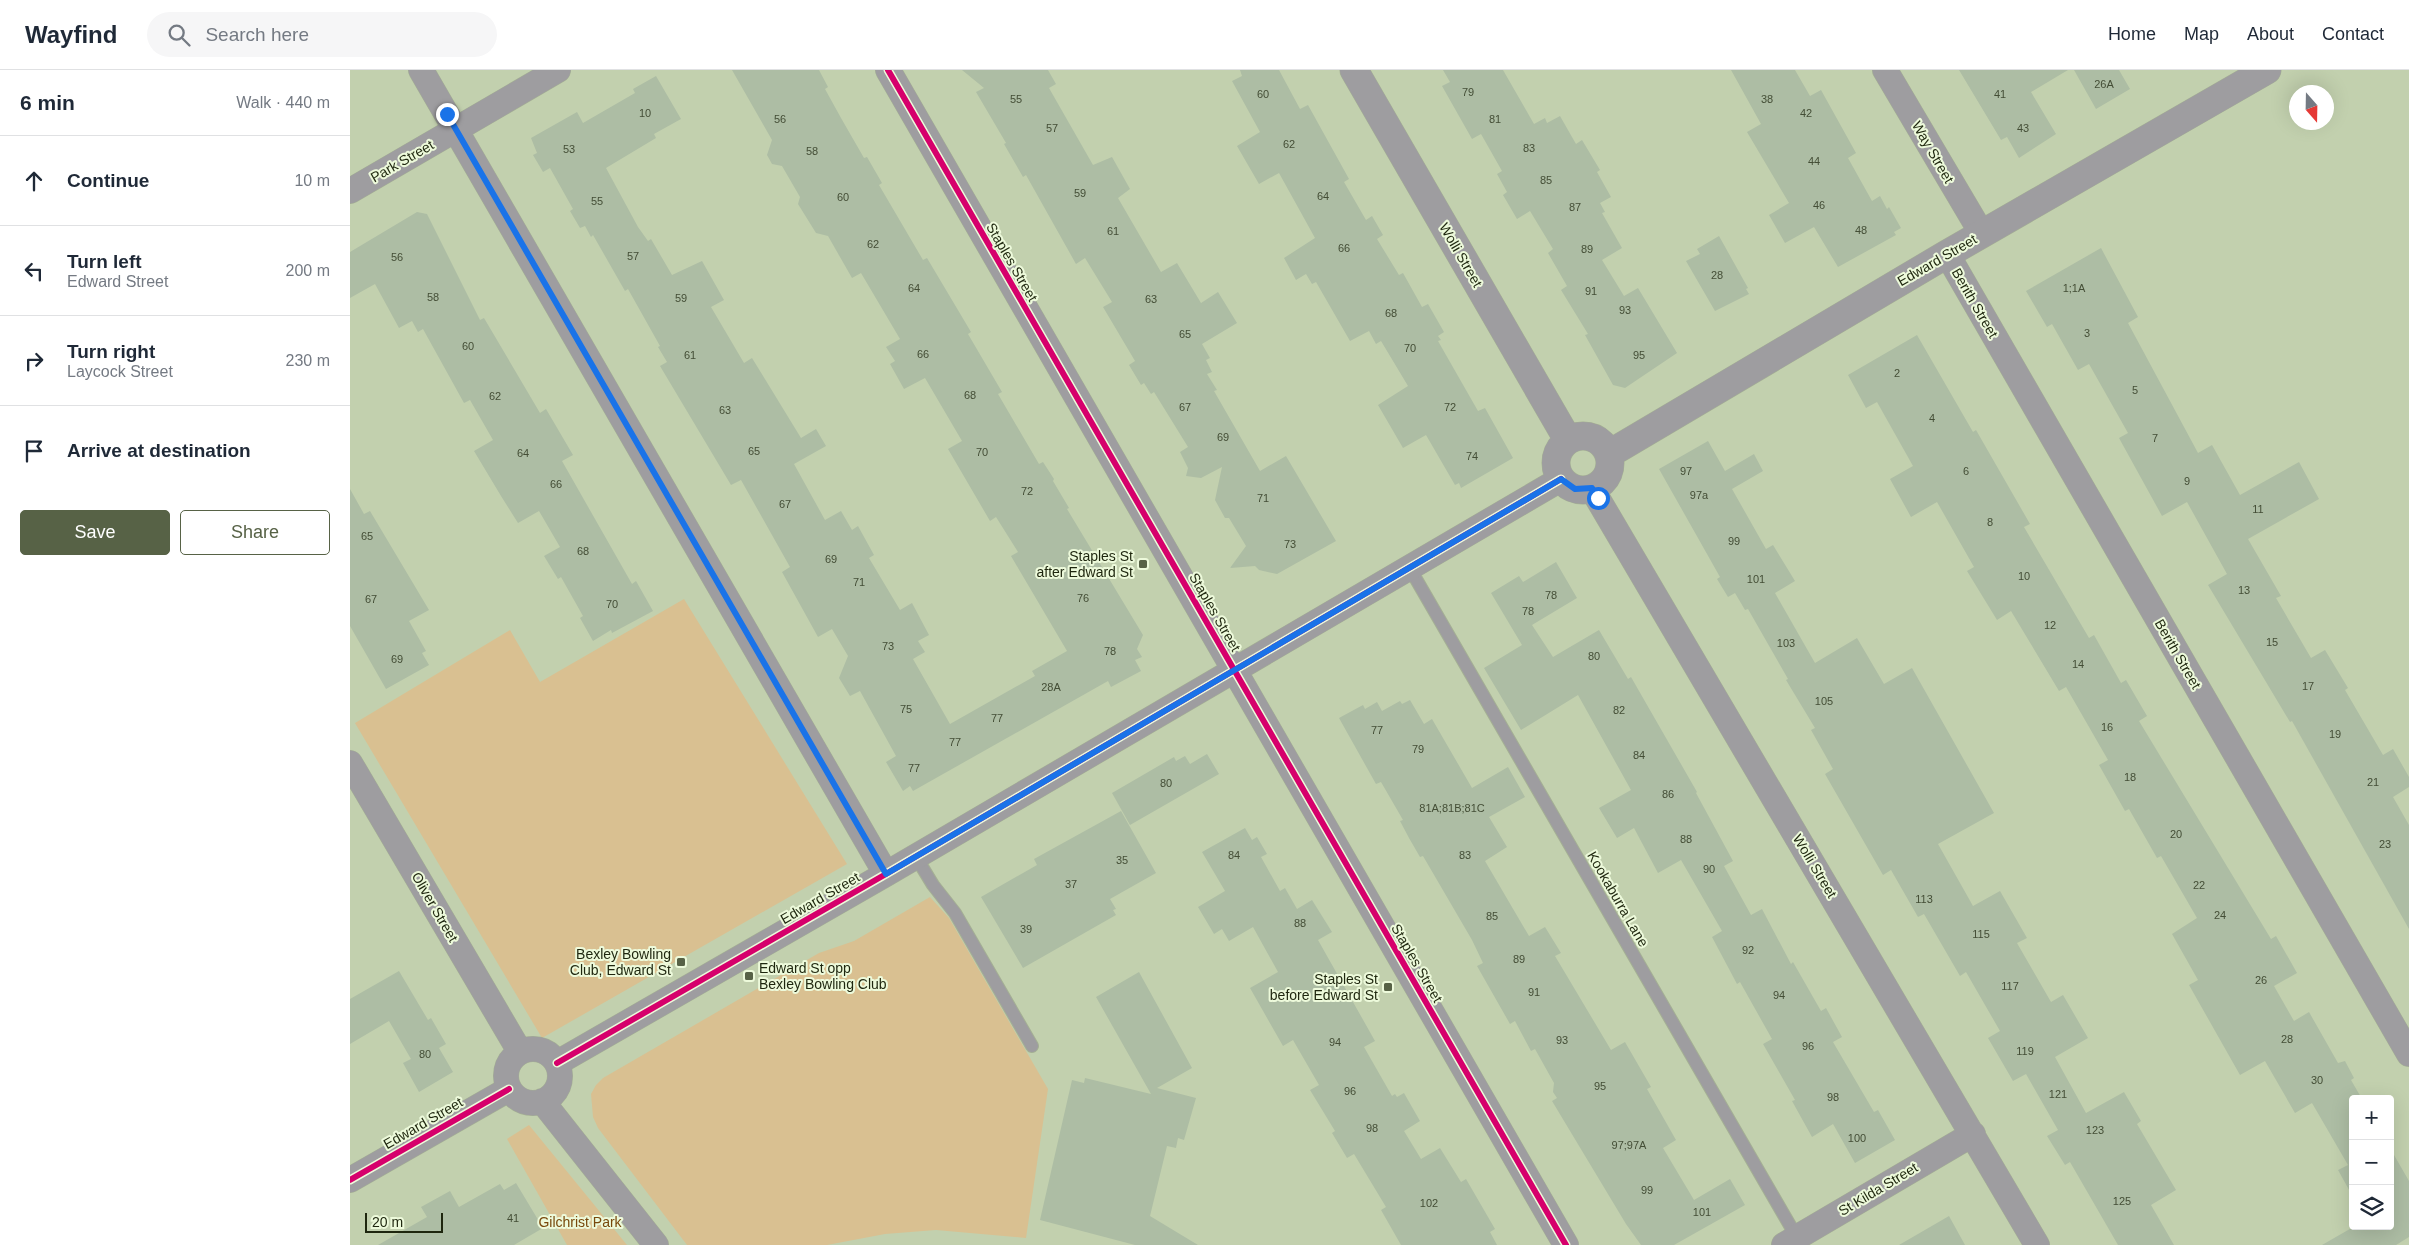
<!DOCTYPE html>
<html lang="en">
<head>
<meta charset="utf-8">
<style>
	body { margin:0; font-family:Arial,sans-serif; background:#f6f6f7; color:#1f2937 }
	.controls { position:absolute; right:15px; bottom:15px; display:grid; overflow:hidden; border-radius:5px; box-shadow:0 5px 20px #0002 }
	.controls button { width:45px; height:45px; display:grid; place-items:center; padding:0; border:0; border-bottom:1px solid #e0e1e3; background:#fff; color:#1f2937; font:25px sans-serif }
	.compass { position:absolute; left:1939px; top:15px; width:45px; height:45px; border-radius:50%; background:#fff; box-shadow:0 5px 20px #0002; rotate:160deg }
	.scale { position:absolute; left:15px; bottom:12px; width:78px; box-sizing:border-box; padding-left:5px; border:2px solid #1e260e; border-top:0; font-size:14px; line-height:18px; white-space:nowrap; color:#1e260e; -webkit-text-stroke:4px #edfadb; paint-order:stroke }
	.stop { position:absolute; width:15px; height:15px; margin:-11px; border:4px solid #1a73e8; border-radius:50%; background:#fff }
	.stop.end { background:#1a73e8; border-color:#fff; box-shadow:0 1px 5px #0008 }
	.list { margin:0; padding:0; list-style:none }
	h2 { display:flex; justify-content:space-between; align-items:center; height:65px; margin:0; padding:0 20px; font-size:21px }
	h2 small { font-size:16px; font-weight:400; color:#747a83 }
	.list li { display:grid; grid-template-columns:32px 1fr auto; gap:15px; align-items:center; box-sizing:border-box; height:90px; padding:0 20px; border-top:1px solid #e0e1e3 }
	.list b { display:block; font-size:19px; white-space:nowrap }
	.list p { margin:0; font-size:16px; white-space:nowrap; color:#747a83 }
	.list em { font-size:16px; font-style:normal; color:#747a83 }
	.actions { display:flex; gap:10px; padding:15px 20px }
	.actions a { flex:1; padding:11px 0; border:1px solid #576246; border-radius:5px; text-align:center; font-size:18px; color:#576246 }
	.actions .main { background:#576246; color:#fff }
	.icon { flex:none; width:28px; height:28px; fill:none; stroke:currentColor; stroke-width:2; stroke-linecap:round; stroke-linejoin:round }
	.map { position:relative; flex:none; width:2059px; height:1175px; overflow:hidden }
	header { display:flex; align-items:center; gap:30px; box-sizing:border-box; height:70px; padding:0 25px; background:#fff; border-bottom:1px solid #e0e1e3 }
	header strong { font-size:24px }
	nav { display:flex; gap:28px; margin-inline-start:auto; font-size:18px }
	.search { width:350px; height:45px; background:#f6f6f7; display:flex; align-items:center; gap:12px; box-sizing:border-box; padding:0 18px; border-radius:28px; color:#747a83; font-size:19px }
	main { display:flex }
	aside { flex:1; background:#fff }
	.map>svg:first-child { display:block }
	.green { fill:#d9c091 }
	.building { fill:#adbda4 }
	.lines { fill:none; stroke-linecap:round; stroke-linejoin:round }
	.service-casing { stroke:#a4af94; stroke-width:14 }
	.minor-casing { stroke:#a4af94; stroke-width:26 }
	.tertiary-casing { stroke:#a4af94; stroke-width:29 }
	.service { stroke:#9e9da0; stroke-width:12 }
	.minor { stroke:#9e9da0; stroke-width:25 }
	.tertiary { stroke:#9e9da0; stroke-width:28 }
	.cycleway-casing { stroke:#edfadb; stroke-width:9 }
	.cycleway { stroke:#d6006c; stroke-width:6 }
	.route { stroke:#1a73e8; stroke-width:6 }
	.poi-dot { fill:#576246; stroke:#edfadb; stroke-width:2 }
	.labels { text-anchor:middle; stroke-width:4; stroke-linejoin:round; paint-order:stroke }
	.number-label { font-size:11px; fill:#444e36 }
	.street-label { font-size:14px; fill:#1e260e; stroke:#edfadb }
	.poi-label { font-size:14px; fill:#1e260e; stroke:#edfadb; text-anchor:end }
	.park-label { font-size:14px; fill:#78480b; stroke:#edfadb }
</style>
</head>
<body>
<header>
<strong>Wayfind</strong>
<div class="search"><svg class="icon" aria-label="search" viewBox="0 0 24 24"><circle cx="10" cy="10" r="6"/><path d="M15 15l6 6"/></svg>Search here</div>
<nav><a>Home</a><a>Map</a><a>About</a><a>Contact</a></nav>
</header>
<main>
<aside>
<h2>6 min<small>Walk · 440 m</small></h2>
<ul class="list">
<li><svg class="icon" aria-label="ahead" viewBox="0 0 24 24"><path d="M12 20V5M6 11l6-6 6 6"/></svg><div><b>Continue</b></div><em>10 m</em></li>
<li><svg class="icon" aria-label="left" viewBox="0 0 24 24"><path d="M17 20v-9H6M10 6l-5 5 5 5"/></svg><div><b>Turn left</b><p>Edward Street</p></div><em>200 m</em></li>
<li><svg class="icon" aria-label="right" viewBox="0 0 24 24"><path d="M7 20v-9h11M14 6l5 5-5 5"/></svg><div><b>Turn right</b><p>Laycock Street</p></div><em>230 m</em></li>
<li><svg class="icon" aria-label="arrive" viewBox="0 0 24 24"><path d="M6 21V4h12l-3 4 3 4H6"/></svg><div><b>Arrive at destination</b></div></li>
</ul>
<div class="actions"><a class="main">Save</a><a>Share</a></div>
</aside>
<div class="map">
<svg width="2059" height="1175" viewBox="0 0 2059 1175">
	<rect width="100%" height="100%" fill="#c2d0ae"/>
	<!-- green -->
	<path class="green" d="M334,529L497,794L192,968L5,653L160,560L190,612Z
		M580,827L599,848L698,1019L676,1168L586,1160L535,1164L477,1175H337L248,1058L243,1047L241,1024L246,1015L253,1008L469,883L504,871Z
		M179,1055L277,1175H217L157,1069Z"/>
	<!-- building -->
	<path class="building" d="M382,0H469L478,17L475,19L491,48L514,88L517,87L532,113L529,115L573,190L577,188L621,262L618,264L652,322L648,324L689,394L693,392L704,409L703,411L719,438L717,439L793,565L787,579L792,587L785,590L791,601L761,617L758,611L563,721L560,716L553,721L536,692L546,686L510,621L500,626L489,608L498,586L482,559L468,567L432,502L440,497L391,410L381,415L310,296L317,292L308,277L310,276L278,219L275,221L243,165L241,167L235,156L230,158L220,141L223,139L200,98L193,102L183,85L187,83L181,68L227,42L233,53L285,23L283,19L306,6L331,49L304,64L306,68L256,98L288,157L298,171L301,169L322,205L352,191L374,230L361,237L394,293L402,288L451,368L466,359L476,376L444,394L475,450L491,441L502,460L508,456L524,485L519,488L550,540L562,533L579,565L568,571L575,582L563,589L600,654L685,606L682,601L717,581L661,486L668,482L646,447L640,451L598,379L612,371L575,308L554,319L540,294L545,291L536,277L550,269L511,203L502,208L478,166L466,163L448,134L450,127L432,96L422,94L417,85L422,70Z
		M612,0H698L706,14L699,18L743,95L762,87L780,119L768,128L811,202L827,193L851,233L868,222L887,253L852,274L860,288L856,290L862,302L857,304L867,320L864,321L910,401L936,386L986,471L927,504L909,500L905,496L880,498L896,476L879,448H875L865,430L872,397L851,408L836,406L838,398L830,382L838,377L804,322L801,324L794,313L791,315L779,295L785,291L753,237L762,232L735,188L726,194L676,105L673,107L654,74L656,73L626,22L634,18Z
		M890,0H929L950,39L958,35L999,109L994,112L1016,150L1022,146L1033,165L1027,169L1049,205L1053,203L1072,237L1078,234L1094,262L1088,266L1091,270L1088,271L1128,341L1135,338L1163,388L1111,418L1109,413L1105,415L1076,365L1053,378L1028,335L1058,316L1031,271L1026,274L1019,261L1000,271L966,212L962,214L956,204L946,210L934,188L965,168L929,103L909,114L887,76L910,62L882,11L892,6Z
		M1093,0H1153L1184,54L1195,48L1197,53L1210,46L1226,74L1232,70L1250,100L1247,102L1261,127L1250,133L1255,142L1252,143L1272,178L1252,190L1274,226L1288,218L1327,283L1275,318L1263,315L1235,265L1238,264L1211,220L1217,216L1198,183L1203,179L1180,141L1167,149L1153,125L1157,122L1147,104L1152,101L1131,64L1122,69L1092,16L1100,12Z
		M1381,0H1445L1460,26L1471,20L1506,83L1498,88L1522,131L1530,126L1537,139L1539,137L1551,158L1544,162L1546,165L1488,197L1464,157L1435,173L1419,145L1439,133L1397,62L1411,54Z
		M1609,0H1718L1681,22L1706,64L1669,88L1657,67L1651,70Z
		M1724,0H1769L1780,19L1746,39Z
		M67,142L77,144L130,250L134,248L190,343L196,339L223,385L212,391L282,514L286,511L303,541L262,563L261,560L243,571L230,548L233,546L211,507L208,509L194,486L210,477L189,441L168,453L151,426L124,381L143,370L120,330L114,333L73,259L68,262L62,251L49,258L25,214L0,228V182Z
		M1369,166L1398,218L1396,219L1399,224L1365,241L1336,191L1350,184L1347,179Z
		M1751,178L1788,247L1778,253L1848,383L1862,375L1890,425L1949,392L1969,429L1898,469L1931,526L1926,528L1961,588L1975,580L1998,618L1995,620L2033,685L2043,679L2059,707V717L2043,727L2059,755V859L1942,651L1940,652L1858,515L1877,504L1837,432L1812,446L1769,368L1778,363L1739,294L1728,300L1702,254L1697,257L1676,221Z
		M1567,265L1623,362L1626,360L1680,454L1674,457L1739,568L1744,565L1771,613L1776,610L1797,646L1789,651L1921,869L1926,866L1947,903L1924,916L1944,951L1959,942L1988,993L1995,991L2004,1008L2001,1010L2012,1029H2003V1127L1988,1100L1998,1095L1962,1033L1945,1043L1915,991L1890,1005L1839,915L1848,910L1822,864L1847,848L1811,786L1807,788L1779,739L1775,741L1749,695L1758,690L1716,617L1709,621L1661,541L1647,550L1617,501L1624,497L1587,432L1561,447L1540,409L1563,396L1527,332L1516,338L1498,305Z
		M1358,371L1375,401L1404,384L1413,401L1382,419L1416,479L1423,475L1445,511L1425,523L1465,593L1507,568L1534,614L1562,598L1644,743L1588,774L1623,836L1650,821L1677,868L1667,873L1701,932L1713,925L1738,968L1705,987L1736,1043L1774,1022L1791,1051L1787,1054L1826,1120L1801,1135L1824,1175H1768L1720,1092L1715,1095L1697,1066L1708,1060L1676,1004L1663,1011L1638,968L1650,961L1616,902L1610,906L1574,844L1568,847L1541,800L1533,805L1475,704L1483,699L1461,660L1465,658L1436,610L1438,609L1398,539L1395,540L1385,523L1378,527L1367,509L1370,507L1309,399Z
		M0,419L14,444L20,441L79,540L59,551L76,581L72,583L79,595L36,619L0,556Z
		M1206,492L1227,528L1182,555L1203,587L1249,560L1278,609L1281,607L1347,722L1346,723L1383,791L1374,796L1401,845L1412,839L1441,894L1443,892L1471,941L1476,938L1492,967L1483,972L1524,1042L1528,1040L1545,1070L1505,1093L1483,1054L1462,1067L1442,1031L1445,1030L1413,974L1422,969L1390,912L1387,914L1362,867L1372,861L1331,790L1308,803L1284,758L1267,768L1249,738L1281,720L1228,625L1171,660L1134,598L1172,575L1141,523L1169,506L1173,512Z
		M1060,630L1074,654L1082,649L1122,718L1158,697L1175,727L1139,747L1157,777L1135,791L1179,866L1195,857L1211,883L1205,886L1261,980L1275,972L1301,1017L1297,1019L1326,1070L1313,1078L1344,1130L1380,1109L1395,1135L1324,1175H1291L1276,1154L1202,1031L1207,1028L1203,1022L1204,1013L1185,979L1181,981L1165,951L1160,954L1127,896L1133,893L1122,870L1073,786L1070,787L1059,768L1050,751L1053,750L1031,712L1026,714L989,648L1013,635L1015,639L1027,632L1032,641L1050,631L1052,634Z
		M857,684L869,704L780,755L762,723L824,687L826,691L835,686L840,694Z
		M771,741L806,803L760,829L766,839L763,840L766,845L673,898L631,827L687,795L684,789Z
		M895,758L902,770L907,767L917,784L911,787L930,821L935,818L947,839L962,830L982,862L968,870L1025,971L1014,977L1042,1026L1045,1024L1047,1027L1054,1023L1070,1051L1054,1061L1071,1089L1090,1078L1111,1112L1116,1109L1145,1159L1140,1162L1147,1175H1051L1031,1140L1036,1137L1004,1084L997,1088L982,1063L985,1061L960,1020L969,1015L943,970L933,976L900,918L928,902L903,857L879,871L872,859L864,864L848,837L875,821L852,782Z
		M49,901L78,950L81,948L96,974L89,978L103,1002L69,1022L53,993L61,989L39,951L0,974V929Z
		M789,902L842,998L807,1018L846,1028L834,1070L828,1068L826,1078L817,1076L800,1146L848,1175H785L690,1150L722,1010L734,1013L735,1008L801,1024L746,927Z
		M2040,1078L2059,1111V1167L2046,1175H1972L2005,1156H2040Z
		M166,1113L193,1158L164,1175H28L77,1147L71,1137L100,1121L109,1137L150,1114L154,1120Z
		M1599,1146L1615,1175H1549Z"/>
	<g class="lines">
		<defs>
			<path id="service" d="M1059,497L1449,1171
				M566,787L583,815L605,843L682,976"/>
			<path id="minor" d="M71,0L536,804
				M538,0L1216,1175
				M1535,0L1632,164
				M0,121L208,0
				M1597,184L2059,984
				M1242,419L1687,1175
				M0,693L170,982
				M156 1006a27 27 0 1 1 54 0a27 27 0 1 1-54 0Z
				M207,993L536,804L1211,409
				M192,1031L306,1175
				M0,1110L159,1019
				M1434,1175L1623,1064"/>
			<path id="tertiary" d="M1004,0L1218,370
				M1206 393a27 27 0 1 1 54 0a27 27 0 1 1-54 0Z
				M1259,384L1597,184L1917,0"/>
		</defs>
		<!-- service casing -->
		<use href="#service" class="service-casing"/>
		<!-- minor casing -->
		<use href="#minor" class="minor-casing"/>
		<!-- tertiary casing -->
		<use href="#tertiary" class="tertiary-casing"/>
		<!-- service -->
		<use href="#service" class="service"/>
		<!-- minor -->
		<use href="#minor" class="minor"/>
		<!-- tertiary -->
		<use href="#tertiary" class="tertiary"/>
		<defs>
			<path id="cycleway" d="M538,0L1216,1175
				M207,993L536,804L1211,409
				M0,1110L159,1019"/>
		</defs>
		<!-- cycleway casing -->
		<use href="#cycleway" class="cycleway-casing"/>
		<!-- cycleway -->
		<use href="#cycleway" class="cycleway"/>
	</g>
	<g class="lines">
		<!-- route -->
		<path class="route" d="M97,44L536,804L1211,409L1225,419L1242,418L1248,428"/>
	</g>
	<!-- markers -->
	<g class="poi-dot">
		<rect x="788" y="489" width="10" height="10" rx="2.5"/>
		<rect x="326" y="887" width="10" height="10" rx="2.5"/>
		<rect x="394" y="901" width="10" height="10" rx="2.5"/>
		<rect x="1033" y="912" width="10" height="10" rx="2.5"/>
	</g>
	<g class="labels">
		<!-- number labels -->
		<g class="number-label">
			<text x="1754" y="18">26A</text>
			<text x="1118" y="26">79</text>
			<text x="913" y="28">60</text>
			<text x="1650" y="28">41</text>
			<text x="666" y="33">55</text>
			<text x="1417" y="33">38</text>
			<text x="295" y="47">10</text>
			<text x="1456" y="47">42</text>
			<text x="430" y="53">56</text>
			<text x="1145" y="53">81</text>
			<text x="702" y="62">57</text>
			<text x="1673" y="62">43</text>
			<text x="939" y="78">62</text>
			<text x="1179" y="82">83</text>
			<text x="219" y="83">53</text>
			<text x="462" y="85">58</text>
			<text x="1464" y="95">44</text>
			<text x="1196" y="114">85</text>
			<text x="730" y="127">59</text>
			<text x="973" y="130">64</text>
			<text x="493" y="131">60</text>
			<text x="247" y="135">55</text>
			<text x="1469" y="139">46</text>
			<text x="1225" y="141">87</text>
			<text x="1511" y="164">48</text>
			<text x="763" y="165">61</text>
			<text x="523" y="178">62</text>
			<text x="994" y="182">66</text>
			<text x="1237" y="183">89</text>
			<text x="283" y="190">57</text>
			<text x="47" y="191">56</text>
			<text x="1367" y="209">28</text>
			<text x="564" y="222">64</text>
			<text x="1724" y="222">1;1A</text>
			<text x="1241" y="225">91</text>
			<text x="83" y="231">58</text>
			<text x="331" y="232">59</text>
			<text x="801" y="233">63</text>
			<text x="1275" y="244">93</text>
			<text x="1041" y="247">68</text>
			<text x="1737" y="267">3</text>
			<text x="835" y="268">65</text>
			<text x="118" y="280">60</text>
			<text x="1060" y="282">70</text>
			<text x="573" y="288">66</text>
			<text x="340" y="289">61</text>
			<text x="1289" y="289">95</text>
			<text x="1547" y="307">2</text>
			<text x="1785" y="324">5</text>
			<text x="620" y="329">68</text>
			<text x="145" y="330">62</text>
			<text x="835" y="341">67</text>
			<text x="1100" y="341">72</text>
			<text x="375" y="344">63</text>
			<text x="1582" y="352">4</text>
			<text x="873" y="371">69</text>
			<text x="1805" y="372">7</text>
			<text x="404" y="385">65</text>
			<text x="632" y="386">70</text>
			<text x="173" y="387">64</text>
			<text x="1122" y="390">74</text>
			<text x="1336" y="405">97</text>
			<text x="1616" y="405">6</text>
			<text x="1837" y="415">9</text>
			<text x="206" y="418">66</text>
			<text x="677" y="425">72</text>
			<text x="1349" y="429">97a</text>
			<text x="913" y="432">71</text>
			<text x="435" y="438">67</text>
			<text x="1908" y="443">11</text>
			<text x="1640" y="456">8</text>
			<text x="17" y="470">65</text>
			<text x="1384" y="475">99</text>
			<text x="940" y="478">73</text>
			<text x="233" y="485">68</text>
			<text x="481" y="493">69</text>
			<text x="1674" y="510">10</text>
			<text x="1406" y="513">101</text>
			<text x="509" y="516">71</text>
			<text x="1894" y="524">13</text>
			<text x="1201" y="529">78</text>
			<text x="733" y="532">76</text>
			<text x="21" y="533">67</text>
			<text x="262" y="538">70</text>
			<text x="1178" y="545">78</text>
			<text x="1700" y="559">12</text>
			<text x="1922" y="576">15</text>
			<text x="1436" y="577">103</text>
			<text x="538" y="580">73</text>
			<text x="760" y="585">78</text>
			<text x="1244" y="590">80</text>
			<text x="47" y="593">69</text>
			<text x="1728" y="598">14</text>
			<text x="1958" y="620">17</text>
			<text x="701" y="621">28A</text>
			<text x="1474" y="635">105</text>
			<text x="556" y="643">75</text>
			<text x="1269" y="644">82</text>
			<text x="647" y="652">77</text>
			<text x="1757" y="661">16</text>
			<text x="1027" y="664">77</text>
			<text x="1985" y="668">19</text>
			<text x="605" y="676">77</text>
			<text x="1068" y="683">79</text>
			<text x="1289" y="689">84</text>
			<text x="564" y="702">77</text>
			<text x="1780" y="711">18</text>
			<text x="2023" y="716">21</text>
			<text x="816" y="717">80</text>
			<text x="1318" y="728">86</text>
			<text x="1102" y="742">81A;81B;81C</text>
			<text x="1826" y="768">20</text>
			<text x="1336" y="773">88</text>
			<text x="2035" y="778">23</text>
			<text x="884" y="789">84</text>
			<text x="1115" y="789">83</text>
			<text x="772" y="794">35</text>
			<text x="1359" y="803">90</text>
			<text x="721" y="818">37</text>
			<text x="1849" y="819">22</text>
			<text x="1574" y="833">113</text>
			<text x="1870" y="849">24</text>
			<text x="1142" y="850">85</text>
			<text x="950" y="857">88</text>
			<text x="676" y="863">39</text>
			<text x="1631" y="868">115</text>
			<text x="1398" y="884">92</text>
			<text x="1169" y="893">89</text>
			<text x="1911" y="914">26</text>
			<text x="1660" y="920">117</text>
			<text x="1184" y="926">91</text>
			<text x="1429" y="929">94</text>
			<text x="1937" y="973">28</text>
			<text x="1212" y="974">93</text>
			<text x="985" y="976">94</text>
			<text x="1458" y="980">96</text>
			<text x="1675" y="985">119</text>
			<text x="75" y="988">80</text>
			<text x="1967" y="1014">30</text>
			<text x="1250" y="1020">95</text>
			<text x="1000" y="1025">96</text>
			<text x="1708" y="1028">121</text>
			<text x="1483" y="1031">98</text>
			<text x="1022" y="1062">98</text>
			<text x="1745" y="1064">123</text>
			<text x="1507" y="1072">100</text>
			<text x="1279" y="1079">97;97A</text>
			<text x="1297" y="1124">99</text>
			<text x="1772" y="1135">125</text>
			<text x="1079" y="1137">102</text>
			<text x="1352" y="1146">101</text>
			<text x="163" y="1152">41</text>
		</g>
		<!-- street labels -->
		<g class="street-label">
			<text transform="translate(1583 82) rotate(60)" y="5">Way Street</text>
			<text transform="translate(52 91) rotate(-30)" y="5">Park Street</text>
			<text transform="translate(1111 185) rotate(60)" y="5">Wolli Street</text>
			<text transform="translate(1587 190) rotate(-30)" y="5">Edward Street</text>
			<text transform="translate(662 192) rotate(60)" y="5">Staples Street</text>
			<text transform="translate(1625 233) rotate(60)" y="5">Berith Street</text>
			<text transform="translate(865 542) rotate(60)" y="5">Staples Street</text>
			<text transform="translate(1828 584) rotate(60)" y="5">Berith Street</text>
			<text transform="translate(1465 796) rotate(59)" y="5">Wolli Street</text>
			<text transform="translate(470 828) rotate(-30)" y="5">Edward Street</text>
			<text transform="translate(1268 829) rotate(60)" y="5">Kookaburra Lane</text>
			<text transform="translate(85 837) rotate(60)" y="5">Oliver Street</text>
			<text transform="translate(1067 893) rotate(60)" y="5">Staples Street</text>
			<text transform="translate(73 1053) rotate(-30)" y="5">Edward Street</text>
			<text transform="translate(1528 1119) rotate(-31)" y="5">St Kilda Street</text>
		</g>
		<!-- poi labels -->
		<g class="poi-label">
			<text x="783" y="491">Staples St<tspan x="783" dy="16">after Edward St</tspan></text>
			<text x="321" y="889">Bexley Bowling<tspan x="321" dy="16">Club, Edward St</tspan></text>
			<text x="409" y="903" text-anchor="start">Edward St opp<tspan x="409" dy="16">Bexley Bowling Club</tspan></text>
			<text x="1028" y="914">Staples St<tspan x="1028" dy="16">before Edward St</tspan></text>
		</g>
		<!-- park labels -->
		<g class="park-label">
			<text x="230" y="1157">Gilchrist Park</text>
		</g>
	</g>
</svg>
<div class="controls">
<button>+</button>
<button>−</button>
<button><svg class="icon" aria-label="layers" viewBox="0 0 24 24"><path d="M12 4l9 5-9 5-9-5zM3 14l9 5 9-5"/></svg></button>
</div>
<svg class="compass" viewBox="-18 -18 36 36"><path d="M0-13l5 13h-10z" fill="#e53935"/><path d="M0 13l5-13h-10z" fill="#747a83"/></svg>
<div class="scale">20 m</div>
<div class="stop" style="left:1248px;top:428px"></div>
<div class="stop end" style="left:97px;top:44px"></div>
</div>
</main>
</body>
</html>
